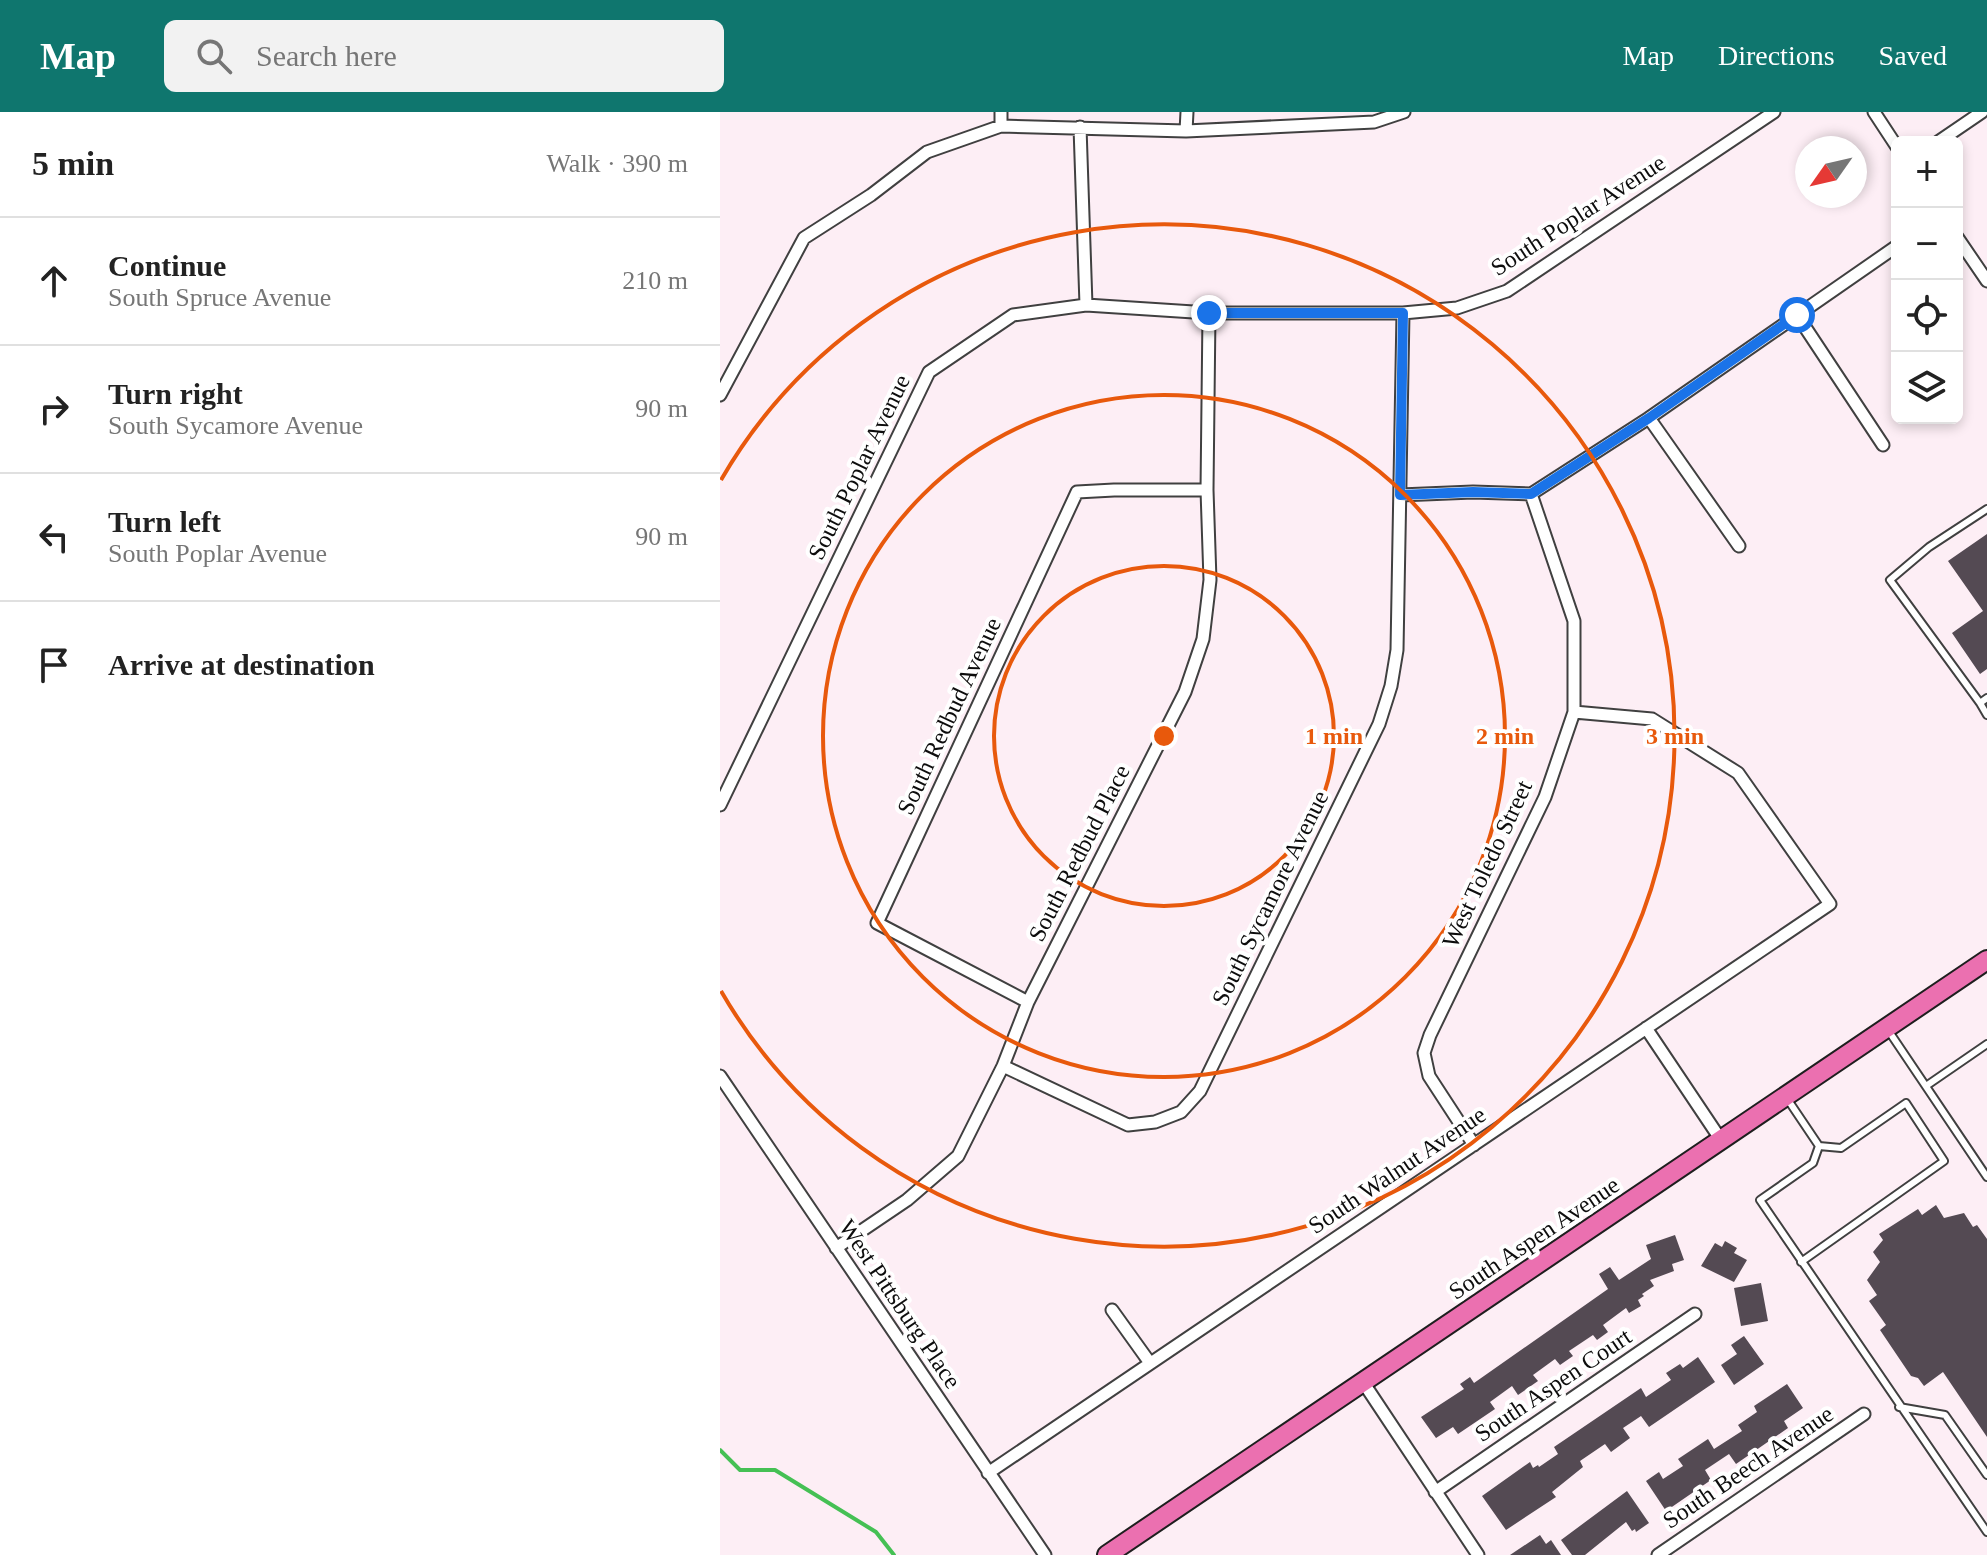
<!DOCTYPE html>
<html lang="en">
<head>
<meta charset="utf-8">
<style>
	body { margin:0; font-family:Georgia,serif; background:#f2f2f2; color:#222 }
	.controls { position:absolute; right:24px; top:24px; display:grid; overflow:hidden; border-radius:12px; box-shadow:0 4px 12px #0003 }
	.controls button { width:72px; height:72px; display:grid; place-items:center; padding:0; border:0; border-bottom:2px solid #e0e0e0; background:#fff; color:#222; font:40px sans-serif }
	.compass { position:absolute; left:1075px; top:24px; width:72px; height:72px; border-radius:50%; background:#fff; box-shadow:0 4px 12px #0003; rotate:236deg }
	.stop { position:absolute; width:24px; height:24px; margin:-18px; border:6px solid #1a73e8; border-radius:50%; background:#fff }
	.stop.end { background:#1a73e8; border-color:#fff; box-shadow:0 2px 8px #0008 }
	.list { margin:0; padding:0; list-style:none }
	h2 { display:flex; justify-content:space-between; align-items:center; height:104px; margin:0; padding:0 32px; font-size:34px }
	h2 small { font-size:26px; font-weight:400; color:#767676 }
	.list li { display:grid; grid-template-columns:52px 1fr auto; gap:24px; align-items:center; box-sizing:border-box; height:128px; padding:0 32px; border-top:2px solid #e0e0e0 }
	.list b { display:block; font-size:30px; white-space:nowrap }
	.list p { margin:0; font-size:26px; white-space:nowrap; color:#767676 }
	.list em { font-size:26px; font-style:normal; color:#767676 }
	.icon { flex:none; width:44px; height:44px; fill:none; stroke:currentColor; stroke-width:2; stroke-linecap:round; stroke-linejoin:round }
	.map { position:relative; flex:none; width:1267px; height:1443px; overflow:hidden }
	header { display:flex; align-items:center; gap:48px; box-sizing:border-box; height:112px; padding:0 40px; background:#0f766e; color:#fff }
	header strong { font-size:38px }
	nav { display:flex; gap:44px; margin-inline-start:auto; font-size:28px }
	.search { width:560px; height:72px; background:#f2f2f2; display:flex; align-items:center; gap:20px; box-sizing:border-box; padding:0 28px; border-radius:12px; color:#767676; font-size:30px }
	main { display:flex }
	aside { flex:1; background:#fff }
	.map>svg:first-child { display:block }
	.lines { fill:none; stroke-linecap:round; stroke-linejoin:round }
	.stream { stroke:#45c054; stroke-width:4 }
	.building { fill:#544a53 }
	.lane-casing { stroke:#404040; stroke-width:10 }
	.street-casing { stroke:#404040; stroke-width:15 }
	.primary-casing { stroke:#1e1e1e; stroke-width:22 }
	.lane { stroke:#fff; stroke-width:6 }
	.street { stroke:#fff; stroke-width:11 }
	.primary { stroke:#eb70b0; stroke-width:18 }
	.route { stroke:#1a73e8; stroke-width:10 }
	.ring { fill:none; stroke:#e8590c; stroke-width:4 }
	.labels { text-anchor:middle; stroke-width:8; stroke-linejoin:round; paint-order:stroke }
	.street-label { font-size:24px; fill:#0d0d0d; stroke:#fff }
	.centre { fill:#e8590c; stroke:#fff; stroke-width:4 }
	.ring-label { font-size:24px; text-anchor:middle; font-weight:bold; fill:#e8590c; stroke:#fff; stroke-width:8; stroke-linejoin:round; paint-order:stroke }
</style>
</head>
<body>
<header>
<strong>Map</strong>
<div class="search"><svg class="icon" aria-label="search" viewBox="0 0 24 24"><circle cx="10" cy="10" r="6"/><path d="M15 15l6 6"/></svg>Search here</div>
<nav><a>Map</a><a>Directions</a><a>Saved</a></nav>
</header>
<main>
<aside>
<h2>5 min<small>Walk · 390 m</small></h2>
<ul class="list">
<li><svg class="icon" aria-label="ahead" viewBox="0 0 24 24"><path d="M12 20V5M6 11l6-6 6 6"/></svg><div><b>Continue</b><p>South Spruce Avenue</p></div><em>210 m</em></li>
<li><svg class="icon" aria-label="right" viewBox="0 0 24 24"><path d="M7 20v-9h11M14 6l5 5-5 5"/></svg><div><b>Turn right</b><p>South Sycamore Avenue</p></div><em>90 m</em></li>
<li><svg class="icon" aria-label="left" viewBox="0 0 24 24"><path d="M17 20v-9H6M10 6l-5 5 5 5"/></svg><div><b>Turn left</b><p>South Poplar Avenue</p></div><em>90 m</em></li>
<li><svg class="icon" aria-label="arrive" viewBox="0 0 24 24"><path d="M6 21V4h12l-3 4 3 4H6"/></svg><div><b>Arrive at destination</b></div></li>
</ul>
</aside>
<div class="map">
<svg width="1267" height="1443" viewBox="0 0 1267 1443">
	<rect width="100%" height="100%" fill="#fdeef5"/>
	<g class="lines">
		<!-- stream -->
		<path class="stream" d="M0,1338L20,1358H55L156,1420L174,1443"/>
	</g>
	<!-- building -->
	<path class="building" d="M1267,422V557L1260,562L1232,521L1263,499L1228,449Z
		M1216,1093L1224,1106L1244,1101L1253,1115L1257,1113L1267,1127V1325L1223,1260L1204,1274L1198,1266L1191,1264L1160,1218L1166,1213L1149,1189L1157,1183L1147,1168L1160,1150L1153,1140L1163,1128L1159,1122L1198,1097L1202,1103Z
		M955,1123L964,1148L952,1152L954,1159L930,1168L934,1174L922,1182L924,1184L918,1188L921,1194L909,1201L906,1196L883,1213L888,1220L877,1228L873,1223L849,1239L853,1244L840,1253L835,1247L813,1263L818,1269L798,1283L792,1274L770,1290L775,1297L738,1322L733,1315L716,1326L701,1305L744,1277L740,1272L750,1265L754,1271L888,1177L879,1162L890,1155L899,1168L931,1147L926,1133Z
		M1005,1129L1017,1136L1014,1141L1027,1148L1014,1170L981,1154L995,1131L1002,1135Z
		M1041,1171L1048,1209L1021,1214L1014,1176Z
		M1024,1224L1044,1252L1014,1273L1001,1253L1017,1242L1011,1233Z
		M978,1245L995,1270L929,1315L921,1304L903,1316L910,1326L891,1340L885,1332L860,1349L863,1355L832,1380L836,1385L786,1418L762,1384L810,1350L813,1356L818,1353L819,1355L838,1342L834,1335L921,1276L926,1285L951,1268L946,1261L960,1252L963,1256Z
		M1067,1272L1083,1296L1064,1309L1068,1316L1016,1352L1009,1342L985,1358L991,1368L946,1399L926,1369L939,1360L943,1367L963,1354L958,1347L988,1327L994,1337L1022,1319L1018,1313L1037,1300L1034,1294Z
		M907,1379L929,1411L916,1420L915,1417L912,1419L906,1410L865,1443H852L841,1428Z
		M820,1423L826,1432L831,1428L841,1443H790Z"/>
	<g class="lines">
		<defs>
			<path id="lane" d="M1267,397L1209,435L1170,468L1260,591L1267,586
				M1260,591L1267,603
				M1168,918L1267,1065
				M1206,974L1267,932
				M1066,985L1099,1034L1093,1051L1040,1088L1267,1420
				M1081,1150L1224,1049L1186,991L1121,1036L1099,1034
				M1179,1295L1225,1303L1267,1363"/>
			<path id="street" d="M1154,0L1177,35
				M281,14V0
				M360,15L366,193
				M466,19L467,0
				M1218,30L1262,0
				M1237,125L1267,169
				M1077,203L1163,333
				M0,283L84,126L151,83L207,40L281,14L466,19L654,10L684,0
				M929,306L1019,434
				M680,383L753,380L811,382L929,306L1177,134
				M0,693L209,260L293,203L366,193L489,201H683L737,196L787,179L1054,0
				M308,890L157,811L357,380L394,378H487
				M926,916L1001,1028
				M283,954L408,1013L435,1010L461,1000L480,979L659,612L671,574L677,538L683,201
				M0,964L325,1443
				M754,1033L709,964L704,941L710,923L825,685L854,600V509L811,382
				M116,1136L187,1088L238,1044L283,954L308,890L465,580L483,527L490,468L487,378L489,201
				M392,1198L430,1251
				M643,1270L758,1443
				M268,1361L1110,792L1018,661L932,607L854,600
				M715,1380L975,1202
				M938,1443L1144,1302"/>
			<path id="primary" d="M387,1443L1267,848"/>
		</defs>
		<!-- lane casing -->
		<use href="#lane" class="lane-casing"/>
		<!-- street casing -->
		<use href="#street" class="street-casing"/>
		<!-- primary casing -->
		<use href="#primary" class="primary-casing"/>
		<!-- lane -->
		<use href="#lane" class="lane"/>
		<!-- street -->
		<use href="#street" class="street"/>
		<!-- primary -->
		<use href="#primary" class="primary"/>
	</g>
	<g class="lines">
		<!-- route -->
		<path class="route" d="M489,201H683L680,383L753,380L811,382L929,306L1077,203"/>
	</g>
	<!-- distance rings -->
	<g class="ring">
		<circle cx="444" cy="624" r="170"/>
		<circle cx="444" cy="624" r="341"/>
		<path d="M1 368A511 511 0 1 1 1 879"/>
	</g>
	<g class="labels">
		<!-- street labels -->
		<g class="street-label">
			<text transform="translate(858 103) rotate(-33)" y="8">South Poplar Avenue</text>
			<text transform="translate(139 355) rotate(-64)" y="8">South Poplar Avenue</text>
			<text transform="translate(229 604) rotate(-65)" y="8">South Redbud Avenue</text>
			<text transform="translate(359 741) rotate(-63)" y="8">South Redbud Place</text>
			<text transform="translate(767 752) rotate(-65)" y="8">West Toledo Street</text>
			<text transform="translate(550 786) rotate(-64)" y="8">South Sycamore Avenue</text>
			<text transform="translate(677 1058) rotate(-34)" y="8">South Walnut Avenue</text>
			<text transform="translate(814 1126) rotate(-34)" y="8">South Aspen Avenue</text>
			<text transform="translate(180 1192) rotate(56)" y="8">West Pittsburg Place</text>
			<text transform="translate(833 1273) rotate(-34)" y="8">South Aspen Court</text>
			<text transform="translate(1028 1355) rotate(-34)" y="8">South Beech Avenue</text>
		</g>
	</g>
	<circle cx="444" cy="624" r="12" class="centre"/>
	<g class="ring-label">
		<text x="614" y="632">1 min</text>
		<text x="785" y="632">2 min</text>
		<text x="955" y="632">3 min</text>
	</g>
</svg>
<div class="controls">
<button>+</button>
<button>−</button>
<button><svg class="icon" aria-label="locate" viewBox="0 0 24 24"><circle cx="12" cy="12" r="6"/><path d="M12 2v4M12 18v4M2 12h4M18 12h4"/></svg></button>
<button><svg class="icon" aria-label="layers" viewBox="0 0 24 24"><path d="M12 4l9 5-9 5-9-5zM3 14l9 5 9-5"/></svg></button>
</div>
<svg class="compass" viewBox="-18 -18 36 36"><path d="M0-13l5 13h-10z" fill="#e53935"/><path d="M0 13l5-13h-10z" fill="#767676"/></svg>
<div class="stop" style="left:1077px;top:203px"></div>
<div class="stop end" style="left:489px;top:201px"></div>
</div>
</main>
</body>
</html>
